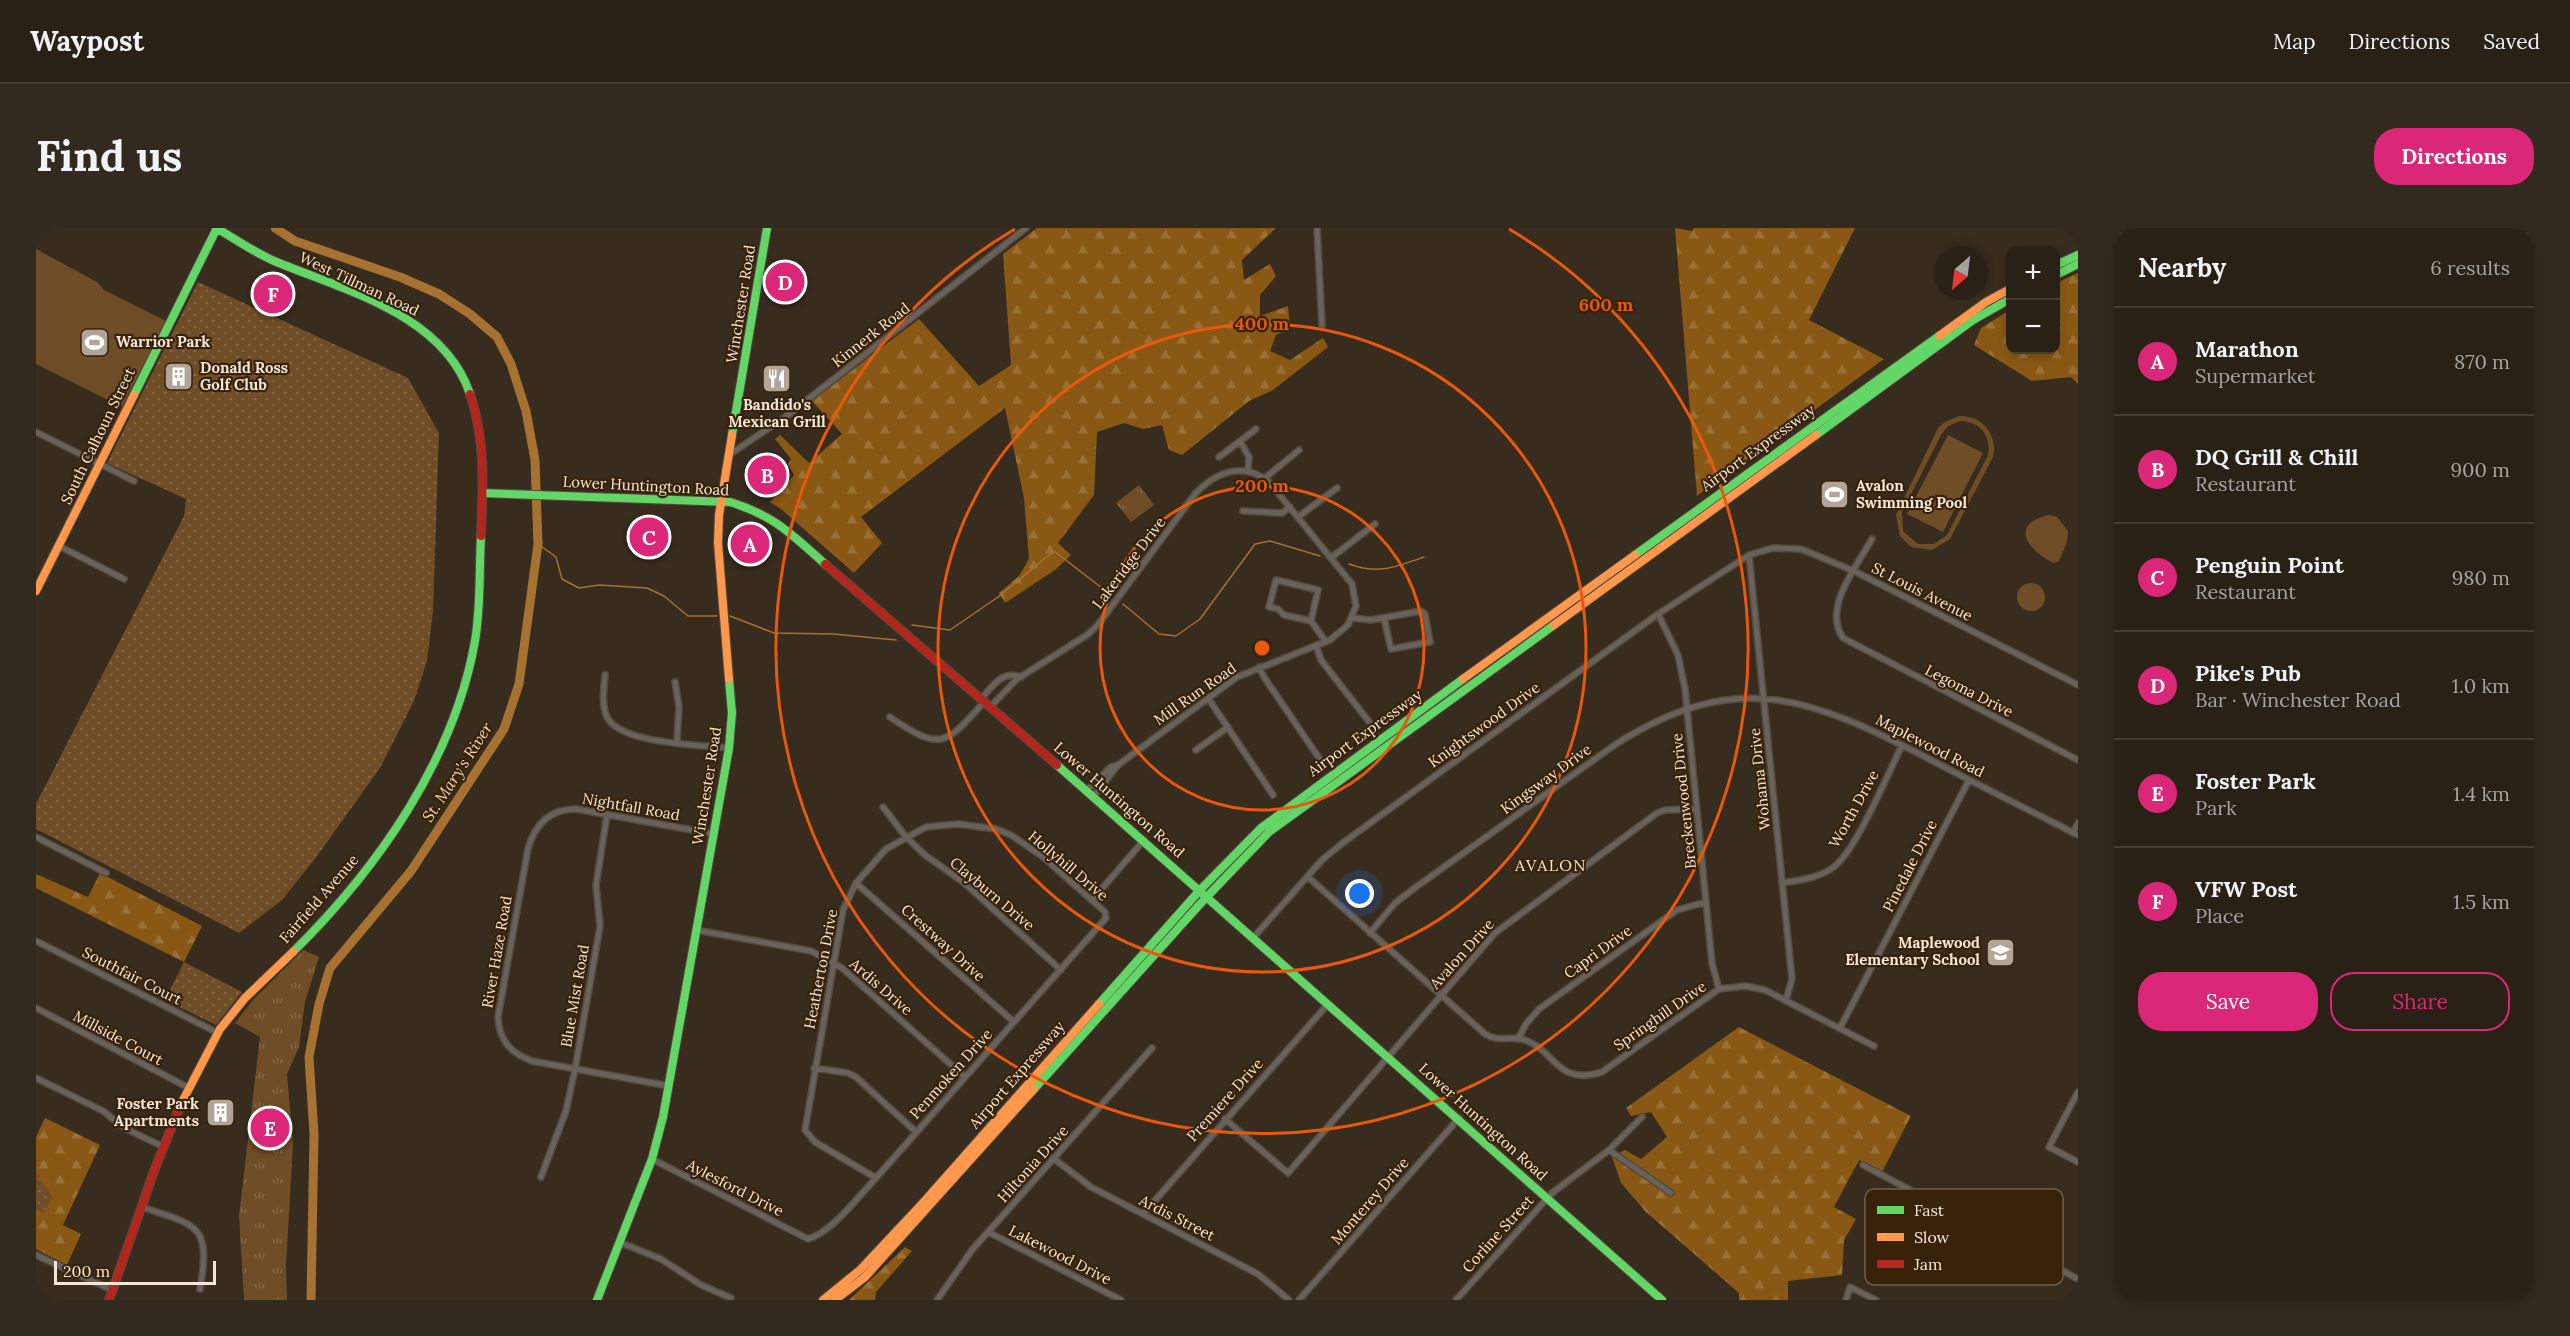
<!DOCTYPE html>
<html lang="en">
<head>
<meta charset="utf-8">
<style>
	body { margin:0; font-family:Lora,serif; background:#32291f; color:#f1f3f6 }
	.controls { position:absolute; right:18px; top:18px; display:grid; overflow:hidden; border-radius:12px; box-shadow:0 3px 9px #0003 }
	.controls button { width:54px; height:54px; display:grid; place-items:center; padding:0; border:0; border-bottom:2px solid #463e35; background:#2a2116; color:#f1f3f6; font:30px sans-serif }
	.compass { position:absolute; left:1898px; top:18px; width:54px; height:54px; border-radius:50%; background:#2a2116; box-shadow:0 3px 9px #0003; rotate:208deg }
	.scale { position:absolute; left:18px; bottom:15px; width:162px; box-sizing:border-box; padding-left:6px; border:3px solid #f4e6d8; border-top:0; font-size:16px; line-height:21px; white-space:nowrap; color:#f4e6d8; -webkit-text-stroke:4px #38230a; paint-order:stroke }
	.you { position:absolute; left:1324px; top:666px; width:21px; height:21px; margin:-15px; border:4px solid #fff; border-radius:50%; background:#1a73e8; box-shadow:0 0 0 9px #1a73e833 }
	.badge { display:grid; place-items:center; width:39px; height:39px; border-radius:50%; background:#db2777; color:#fff; font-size:20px; font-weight:700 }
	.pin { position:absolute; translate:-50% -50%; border:3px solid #fff; box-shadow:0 2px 6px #0006 }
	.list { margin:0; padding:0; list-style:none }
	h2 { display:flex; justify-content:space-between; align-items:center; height:78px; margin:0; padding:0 24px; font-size:26px }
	h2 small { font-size:20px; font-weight:400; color:#a5a3a1 }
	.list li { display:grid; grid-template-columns:39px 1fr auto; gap:18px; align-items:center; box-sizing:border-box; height:108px; padding:0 24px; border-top:2px solid #463e35 }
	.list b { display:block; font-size:22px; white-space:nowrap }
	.list p { margin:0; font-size:20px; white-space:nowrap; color:#a5a3a1 }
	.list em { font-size:20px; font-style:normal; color:#a5a3a1 }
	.actions { display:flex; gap:12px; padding:18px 24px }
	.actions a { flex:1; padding:14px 0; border:2px solid #db2777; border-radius:24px; text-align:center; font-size:21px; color:#db2777 }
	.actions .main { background:#db2777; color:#fff }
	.map { position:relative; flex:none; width:2042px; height:1072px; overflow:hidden; border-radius:24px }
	header { display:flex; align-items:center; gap:36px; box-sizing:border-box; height:84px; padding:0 30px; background:#2a2116; border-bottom:2px solid #463e35 }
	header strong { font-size:28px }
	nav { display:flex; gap:33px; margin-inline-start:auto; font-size:21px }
	.intro { display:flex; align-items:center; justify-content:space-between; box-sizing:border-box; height:144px; padding:0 36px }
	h1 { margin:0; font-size:42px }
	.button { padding:15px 27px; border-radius:24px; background:#db2777; color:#fff; font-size:21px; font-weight:700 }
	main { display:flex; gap:36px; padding:0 36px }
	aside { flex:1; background:#2a2116; border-radius:24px; box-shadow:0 3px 9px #0003 }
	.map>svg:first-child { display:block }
	.grass { fill:url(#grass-dots) }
	.forest { fill:url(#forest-firs) }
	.park { fill:url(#park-tufts) }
	.pitch { fill:#6f4e27; fill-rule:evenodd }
	.water { fill:url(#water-ripples) }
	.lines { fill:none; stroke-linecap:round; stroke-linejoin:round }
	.stream { stroke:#a67131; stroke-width:1.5 }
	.river { stroke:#a67131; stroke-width:9 }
	.street-casing { stroke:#544a3e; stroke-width:8 }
	.fast-casing { stroke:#544a3e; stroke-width:10 }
	.slow-casing { stroke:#544a3e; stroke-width:10 }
	.jam-casing { stroke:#544a3e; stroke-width:10 }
	.street { stroke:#69625b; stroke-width:5 }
	.fast { stroke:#63d668; stroke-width:8 }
	.slow { stroke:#ff974d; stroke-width:8 }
	.jam { stroke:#b3261e; stroke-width:8 }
	.ring { fill:none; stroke:#e8590c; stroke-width:3 }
	.labels { text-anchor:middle; stroke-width:4.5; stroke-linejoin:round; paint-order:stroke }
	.street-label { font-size:15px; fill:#f4e6d8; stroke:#38230a }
	.poi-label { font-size:15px; font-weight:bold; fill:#f4e6d8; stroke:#38230a; text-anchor:start }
	.water-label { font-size:16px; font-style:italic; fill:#f5d5b4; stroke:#38230a }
	.neighbourhood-label { font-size:16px; letter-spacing:1.5px; fill:#f4e6d8; stroke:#38230a }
	.key { fill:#38230a; stroke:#705e48; stroke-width:1.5 }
	.key-label { font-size:16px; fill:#f4e6d8 }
	.centre { fill:#e8590c; stroke:#38230a; stroke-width:3 }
	.ring-label { font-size:18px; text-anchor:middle; font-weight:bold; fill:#e8590c; stroke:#38230a; stroke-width:4.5; stroke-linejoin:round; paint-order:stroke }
</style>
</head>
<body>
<header>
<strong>Waypost</strong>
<nav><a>Map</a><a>Directions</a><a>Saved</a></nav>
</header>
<div class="intro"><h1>Find us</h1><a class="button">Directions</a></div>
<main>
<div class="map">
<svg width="2042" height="1072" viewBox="0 0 2042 1072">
	<defs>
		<pattern id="grass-dots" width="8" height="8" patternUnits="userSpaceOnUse" patternTransform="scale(1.5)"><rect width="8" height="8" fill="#6f4e27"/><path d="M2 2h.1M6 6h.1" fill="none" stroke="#846846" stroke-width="1.8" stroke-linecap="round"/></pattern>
		<pattern id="forest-firs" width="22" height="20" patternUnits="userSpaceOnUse" patternTransform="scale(1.5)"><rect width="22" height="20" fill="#895814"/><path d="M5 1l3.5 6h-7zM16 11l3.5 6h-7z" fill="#9a7035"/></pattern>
		<pattern id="park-tufts" width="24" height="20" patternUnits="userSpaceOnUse" patternTransform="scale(1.5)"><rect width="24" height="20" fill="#6f4e27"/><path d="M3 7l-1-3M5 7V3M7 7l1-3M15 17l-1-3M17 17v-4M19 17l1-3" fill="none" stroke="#846846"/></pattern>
		<pattern id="water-ripples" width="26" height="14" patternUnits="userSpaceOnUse" patternTransform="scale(1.5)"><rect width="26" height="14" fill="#a67131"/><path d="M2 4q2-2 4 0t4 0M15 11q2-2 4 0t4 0" fill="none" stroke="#815f37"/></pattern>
	</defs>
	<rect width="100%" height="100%" fill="#382c1e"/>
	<!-- grass -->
	<path class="grass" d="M162,54L372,150L403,205L397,383L391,433L378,473L344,540L281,628L246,672L203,705L0,601V576L148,288L150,271L71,235Z
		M148,734L206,764L180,797L129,772Z
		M0,946L16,968L8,985L0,981Z"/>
	<!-- forest -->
	<path class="forest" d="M1001,0H1240L1206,32L1208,52L1234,36L1240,48L1224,67V88L1252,78L1254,100L1240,107L1234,123L1254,132L1287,110L1292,119L1237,162L1213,173L1146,227L1133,222L1126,197L1107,201L1088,195L1061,204L1058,267L1022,315L1035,327L1019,342L969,375L963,365L983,348L993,331L988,270L969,180L825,289L846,315L818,345L745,281L734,274L758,247L752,236L755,231L739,211L744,207L773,235L806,206L776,173L883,91L943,158L975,137L967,26Z
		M1639,0L1656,3L1658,0H1819L1773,92L1848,131L1661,268Z
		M2042,45V156L2035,149L1996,153L1938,117L1945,100L1974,82V122H2020V55Z
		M64,645L166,698L148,734L0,660V646L52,669Z
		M1703,799L1875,888L1846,944L1823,932L1798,979L1820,991L1808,1012L1806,1047L1752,1053V1072H1703V1065L1610,984L1585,955L1576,929L1589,922L1605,931L1631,909L1615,884L1595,888L1590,880Z
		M9,890L64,917L27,997L45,1006L31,1037L0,1021V981L8,985L16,968L0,946V909Z
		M869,1019L876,1023L840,1064L839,1072H813Z"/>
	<!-- park -->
	<path class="park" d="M1103,257L1118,277L1095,294L1080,275Z
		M267,722L283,729L269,774L263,819L251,846L257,915L250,1037L251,1072H208L203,988L224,809L199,795L216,773Z"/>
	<!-- pitch -->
	<path class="pitch" d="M0,21L61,54L68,62L130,93L86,179L0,136Z
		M1923,188C1946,187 1962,206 1957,229L1914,311L1896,322L1875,319L1864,308L1860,287L1902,200L1909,194ZM1924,193C1943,193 1956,207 1952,227L1911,307L1898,316H1882L1867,303L1866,284L1905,207L1912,198Z
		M1912,207L1947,225L1907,304L1871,286Z
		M1101,262L1106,269L1091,281L1085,274Z
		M1108,271L1113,278L1098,290L1092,283Z
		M2013,287L2021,289L2032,303L2031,314L2023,333L2018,335C1992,323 1972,296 2013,287Z
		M1981 369a14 14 0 1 1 28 0a14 14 0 1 1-28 0Z"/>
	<!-- water -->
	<path class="water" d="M1804,254L1811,258L1799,281L1792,277L1796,270L1785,264L1789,255L1800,261Z"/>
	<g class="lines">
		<!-- stream -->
		<path class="stream" d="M502,316L520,329L526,351L543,360L563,357L611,360L628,368L652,388H681
			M1313,336C1343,347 1359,339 1388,329
			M1087,376L1123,406L1140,408L1164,391L1219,316L1234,313L1284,328
			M694,388L738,405L798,406L860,412
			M876,397L914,402L962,369L1018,323L1075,367"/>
		<!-- river -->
		<path class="river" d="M239,0L259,13L364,49L403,66L434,86L461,109L475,136L490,183L499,232L502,316L483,456L468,501L375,643L294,740L283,776L273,829L278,906L275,1072"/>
		<defs>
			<path id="street" d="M1281,0L1286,97
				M0,204L98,253
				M1204,213L1213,229L1212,243
				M693,227L752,187L990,0
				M1183,229L1220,201
				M1229,250L1263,222
				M1207,283L1246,285L1254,279
				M1262,289L1301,260
				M1836,311C1821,338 1786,380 1807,410L2042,532
				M23,318L88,351
				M1713,327L1756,751L1750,772
				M1296,329L1339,296
				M1622,386L1642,427L1649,461L1676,735L1683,761
				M1316,390L1335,392L1385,383L1389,386L1394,414L1355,421L1348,390
				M1275,393L1282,362L1240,352L1233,379L1242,381L1248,387L1275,393L1290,414
				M1280,417L1285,432L1334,495
				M1223,439L1228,449L1283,530
				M569,447C568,461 565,476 571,489C584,516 665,517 693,520
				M639,454L643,479L641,513
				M946,470C957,457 967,442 985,449
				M1172,470L1237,567
				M955,478L981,451L1051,407L1061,398L1159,266C1179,244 1208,233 1233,254L1316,356L1320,378L1312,397L1294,412L1201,449L1082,537L1075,539L1051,562
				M854,489C906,525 910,516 949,473
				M1160,522L1192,499
				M1058,568L1082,537
				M847,579L870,609L889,627L927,654L1025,742
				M2037,605L2042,595
				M0,609L70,645
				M1272,649L1449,806C1462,815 1475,807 1489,812C1520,823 1520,858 1566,844L1683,761L1709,758L1729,762L1838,818
				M820,655L978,794
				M1746,655C1764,652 1784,650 1799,638C1821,620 1852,546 1866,517
				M1056,672L1108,612
				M660,702L775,723L806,740L929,849
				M1334,705L1359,675L1380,659L1580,516C1703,438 1777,471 1895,532C1944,558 1993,582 2042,607
				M1217,710L1286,632L1308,614L1622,386L1713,327L1737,320L1765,321L1818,343L2042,457
				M0,713L182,805
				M0,780L153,860
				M1804,800L1933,552
				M1482,811L1490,796L1503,781L1641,682L1670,674
				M778,840L812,845L820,849L880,904
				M0,850L67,883L90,901L128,919
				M633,858L496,833C475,825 463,813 462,789L492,621C499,596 514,581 540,581L678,606
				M2042,864L2013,919L2042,934
				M1189,891L1252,945L1459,705L1621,585L1629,582L1660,581
				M1573,922L1635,965
				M1017,930L1055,959L1222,1046L1253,1072
				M616,931L772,1011C795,1005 823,968 840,950L1070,690L1069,684L1007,629L975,607L960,601L922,596L890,599L850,621L820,655L807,682L769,902L779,914L840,950
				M1827,937L2042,1051
				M505,949L530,883L539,841L564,698L560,657L571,587
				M106,979C162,998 175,996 164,1061
				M1107,986L1292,776
				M952,1004L1085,1072
				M583,1014L625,1031L665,1057L695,1070
				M0,1027L76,1062
				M901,1072L936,1022L1116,820
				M1263,1072L1423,890
				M1420,1072L1516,965L1573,922L1606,889
				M1810,1072L1814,1059L1840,1072"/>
			<path id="fast" d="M180,0C198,10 216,23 236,32C306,62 407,85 434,166
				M2020,37L2042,27
				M2020,47L2042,36
				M98,167L181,0
				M696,207L731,0
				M1780,207L1937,92L1974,71
				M447,265L694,274C739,288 755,306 789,336
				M1599,327L1903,108
				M1021,537L1626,1072
				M257,724C342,640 418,532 439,413C445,378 443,343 445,308
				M1063,776L1164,662L1225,600L1427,451
				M998,861L1164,676L1233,604L1518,397
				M561,1072L616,931L627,889L693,520L696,485L693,451"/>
			<path id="slow" d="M1903,108L1950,74L1974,61
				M0,363L98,167
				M1518,397L1780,207
				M693,451L682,315L683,287L696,207
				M1427,451L1599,327
				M145,876L184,801L209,770L257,724
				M787,1072L824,1042L886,976L1063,776
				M799,1072L829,1049L998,861"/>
			<path id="jam" d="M434,166C450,213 447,259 445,308
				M789,336L1021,537
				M73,1072L118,943L145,876"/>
		</defs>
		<!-- street casing -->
		<use href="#street" class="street-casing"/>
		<!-- fast casing -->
		<use href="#fast" class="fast-casing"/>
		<!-- slow casing -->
		<use href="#slow" class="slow-casing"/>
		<!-- jam casing -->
		<use href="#jam" class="jam-casing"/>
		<!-- street -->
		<use href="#street" class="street"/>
		<!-- fast -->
		<use href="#fast" class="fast"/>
		<!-- slow -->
		<use href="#slow" class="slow"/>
		<!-- jam -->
		<use href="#jam" class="jam"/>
	</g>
	<!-- distance rings -->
	<g class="ring">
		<circle cx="1226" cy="420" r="162"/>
		<circle cx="1226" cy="420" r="324"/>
		<path d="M1473 1A486 486 0 1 1 979 1"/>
	</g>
	<!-- icons -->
	<defs>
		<symbol id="stadium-square" viewBox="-11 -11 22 22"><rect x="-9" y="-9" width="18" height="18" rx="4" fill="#b2a597" stroke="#38230a"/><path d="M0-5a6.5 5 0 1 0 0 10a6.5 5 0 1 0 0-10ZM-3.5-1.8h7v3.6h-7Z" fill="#fff"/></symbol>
		<symbol id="building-square" viewBox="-11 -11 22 22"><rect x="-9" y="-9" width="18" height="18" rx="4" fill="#b2a597" stroke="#38230a"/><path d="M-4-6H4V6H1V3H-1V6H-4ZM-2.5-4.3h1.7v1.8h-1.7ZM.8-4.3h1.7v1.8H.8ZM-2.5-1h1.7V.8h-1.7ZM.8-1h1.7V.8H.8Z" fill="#fff"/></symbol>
		<symbol id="restaurant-square" viewBox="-11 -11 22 22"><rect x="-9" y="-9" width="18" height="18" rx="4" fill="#b2a597" stroke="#38230a"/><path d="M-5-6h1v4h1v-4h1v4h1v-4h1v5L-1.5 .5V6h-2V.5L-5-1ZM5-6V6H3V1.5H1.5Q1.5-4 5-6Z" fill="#fff"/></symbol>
		<symbol id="school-square" viewBox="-11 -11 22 22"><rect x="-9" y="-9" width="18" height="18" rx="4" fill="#b2a597" stroke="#38230a"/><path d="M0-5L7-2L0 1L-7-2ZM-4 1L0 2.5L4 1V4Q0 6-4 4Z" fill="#fff"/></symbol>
	</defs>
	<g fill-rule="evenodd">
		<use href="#stadium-square" x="42" y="98" width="33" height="33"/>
		<use href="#building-square" x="126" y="132" width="33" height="33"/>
		<use href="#restaurant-square" x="724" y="134" width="33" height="33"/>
		<use href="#stadium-square" x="1782" y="250" width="33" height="33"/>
		<use href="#school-square" x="1948" y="708" width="33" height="33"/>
		<use href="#building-square" x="168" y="868" width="33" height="33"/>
	</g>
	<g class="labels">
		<!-- street labels -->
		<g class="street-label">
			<text transform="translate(323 56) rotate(25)" y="5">West Tillman Road</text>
			<text transform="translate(705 76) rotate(-81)" y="5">Winchester Road</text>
			<text transform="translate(835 107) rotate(-38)" y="5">Kinnerk Road</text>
			<text transform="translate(62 208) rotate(-64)" y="5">South Calhoun Street</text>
			<text transform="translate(1722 220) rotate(-36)" y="5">Airport Expressway</text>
			<text transform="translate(610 258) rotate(3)" y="5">Lower Huntington Road</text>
			<text transform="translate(1093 335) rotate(-53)" y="5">Lakeridge Drive</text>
			<text transform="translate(1886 364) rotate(27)" y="5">St Louis Avenue</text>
			<text transform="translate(1933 463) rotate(27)" y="5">Legoma Drive</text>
			<text transform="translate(1159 466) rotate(-35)" y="5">Mill Run Road</text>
			<text transform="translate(1448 497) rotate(-36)" y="5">Knightswood Drive</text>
			<text transform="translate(1329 505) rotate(-36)" y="5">Airport Expressway</text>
			<text transform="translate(1894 518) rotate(27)" y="5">Maplewood Road</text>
			<text transform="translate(1510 551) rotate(-36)" y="5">Kingsway Drive</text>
			<text transform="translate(1724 551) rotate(-96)" y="5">Wohama Drive</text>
			<text transform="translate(671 558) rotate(-81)" y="5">Winchester Road</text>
			<text transform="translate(1083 572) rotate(41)" y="5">Lower Huntington Road</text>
			<text transform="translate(1648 573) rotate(-96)" y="5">Breckenwood Drive</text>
			<text transform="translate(595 579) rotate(10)" y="5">Nightfall Road</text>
			<text transform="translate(1818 581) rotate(-61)" y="5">Worth Drive</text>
			<text transform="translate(1032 638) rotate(40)" y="5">Hollyhill Drive</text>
			<text transform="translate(1874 638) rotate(-63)" y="5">Pinedale Drive</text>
			<text transform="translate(956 666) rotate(40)" y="5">Clayburn Drive</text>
			<text transform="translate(283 671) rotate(-49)" y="5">Fairfield Avenue</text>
			<text transform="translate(907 715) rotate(42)" y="5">Crestway Drive</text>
			<text transform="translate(461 724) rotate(-80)" y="5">River Haze Road</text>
			<text transform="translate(1562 724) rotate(-36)" y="5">Capri Drive</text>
			<text transform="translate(1426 726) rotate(-48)" y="5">Avalon Drive</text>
			<text transform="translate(785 741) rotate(-79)" y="5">Heatherton Drive</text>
			<text transform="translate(96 748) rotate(27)" y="5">Southfair Court</text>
			<text transform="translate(845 759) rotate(41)" y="5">Ardis Drive</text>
			<text transform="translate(539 768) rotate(-80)" y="5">Blue Mist Road</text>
			<text transform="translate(1624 788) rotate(-35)" y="5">Springhill Drive</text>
			<text transform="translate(82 810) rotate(28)" y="5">Millside Court</text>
			<text transform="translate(915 846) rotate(-48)" y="5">Penmoken Drive</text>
			<text transform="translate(981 847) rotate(-49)" y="5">Airport Expressway</text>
			<text transform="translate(1189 872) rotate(-48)" y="5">Premiere Drive</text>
			<text transform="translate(1447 894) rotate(42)" y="5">Lower Huntington Road</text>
			<text transform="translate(997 936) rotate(-48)" y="5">Hiltonia Drive</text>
			<text transform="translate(699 960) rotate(27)" y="5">Aylesford Drive</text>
			<text transform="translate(1334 973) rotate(-49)" y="5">Monterey Drive</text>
			<text transform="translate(1141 990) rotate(27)" y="5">Ardis Street</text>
			<text transform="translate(1462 1006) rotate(-48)" y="5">Corline Street</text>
			<text transform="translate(1024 1027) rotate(27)" y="5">Lakewood Drive</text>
		</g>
		<!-- poi labels -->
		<g class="poi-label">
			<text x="80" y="119">Warrior Park</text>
			<text x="164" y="145">Donald Ross<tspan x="164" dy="17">Golf Club</tspan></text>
			<text x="741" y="182" text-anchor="middle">Bandido's<tspan x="741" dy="17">Mexican Grill</tspan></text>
			<text x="1820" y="263">Avalon<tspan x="1820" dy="17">Swimming Pool</tspan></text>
			<text x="1944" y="720" text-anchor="end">Maplewood<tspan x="1944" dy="17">Elementary School</tspan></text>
			<text x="163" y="881" text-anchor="end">Foster Park<tspan x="163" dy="17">Apartments</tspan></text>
		</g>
		<!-- water labels -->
		<g class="water-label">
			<text transform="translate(421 544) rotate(-57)" y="6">St. Mary's River</text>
		</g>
		<!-- neighbourhood labels -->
		<g class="neighbourhood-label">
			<text x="1515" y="643">AVALON</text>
		</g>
	</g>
	<!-- legend -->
	<rect x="1829" y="961" width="198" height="96" rx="9" class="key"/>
	<rect x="1841" y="978" width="27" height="8" fill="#63d668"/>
	<rect x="1841" y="1005" width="27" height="8" fill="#ff974d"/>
	<rect x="1841" y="1032" width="27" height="8" fill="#b3261e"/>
	<g class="key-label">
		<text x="1878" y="988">Fast</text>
		<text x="1878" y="1015">Slow</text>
		<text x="1878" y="1042">Jam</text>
	</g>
	<circle cx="1226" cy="420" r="9" class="centre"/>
	<g class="ring-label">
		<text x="1570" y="83">600 m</text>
		<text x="1226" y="102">400 m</text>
		<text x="1226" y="264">200 m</text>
	</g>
</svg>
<div class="controls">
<button>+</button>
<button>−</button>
</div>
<svg class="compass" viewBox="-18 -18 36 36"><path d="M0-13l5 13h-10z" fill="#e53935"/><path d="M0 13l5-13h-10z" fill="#a5a3a1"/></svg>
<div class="scale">200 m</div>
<div class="you"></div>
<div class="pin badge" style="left:714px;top:316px">A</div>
<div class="pin badge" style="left:731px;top:247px">B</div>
<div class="pin badge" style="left:613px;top:309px">C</div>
<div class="pin badge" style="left:749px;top:54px">D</div>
<div class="pin badge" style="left:234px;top:900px">E</div>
<div class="pin badge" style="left:237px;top:66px">F</div>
</div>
<aside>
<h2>Nearby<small>6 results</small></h2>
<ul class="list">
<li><span class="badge">A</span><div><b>Marathon</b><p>Supermarket</p></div><em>870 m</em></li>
<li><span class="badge">B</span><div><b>DQ Grill &amp; Chill</b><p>Restaurant</p></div><em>900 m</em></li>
<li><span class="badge">C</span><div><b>Penguin Point</b><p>Restaurant</p></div><em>980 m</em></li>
<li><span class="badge">D</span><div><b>Pike's Pub</b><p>Bar · Winchester Road</p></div><em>1.0 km</em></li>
<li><span class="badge">E</span><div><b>Foster Park</b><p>Park</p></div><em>1.4 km</em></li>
<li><span class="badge">F</span><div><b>VFW Post</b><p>Place</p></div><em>1.5 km</em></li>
</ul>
<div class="actions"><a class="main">Save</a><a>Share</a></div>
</aside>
</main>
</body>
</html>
